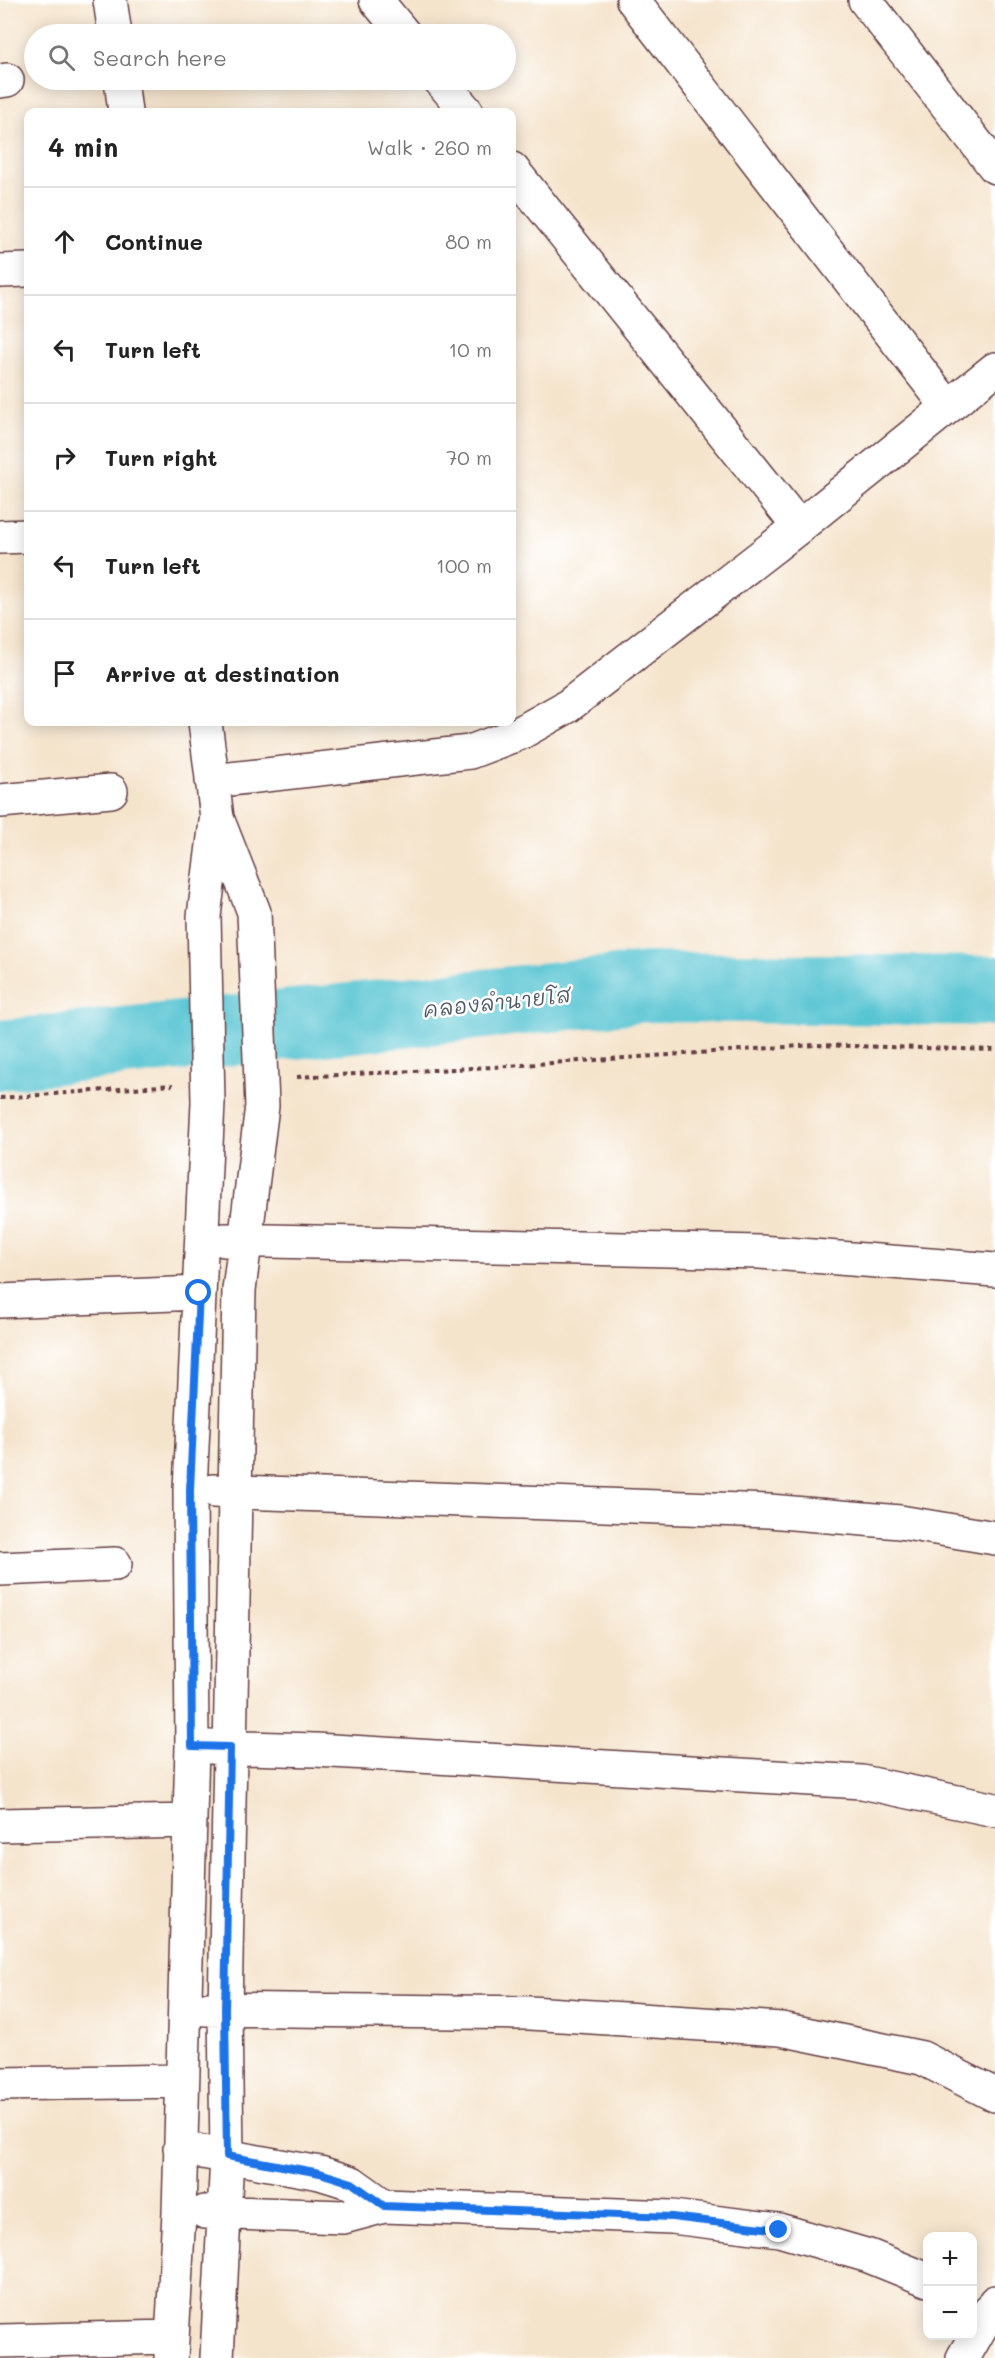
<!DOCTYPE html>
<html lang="en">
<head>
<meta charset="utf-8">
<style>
	body { margin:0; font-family:Mali,"Playpen Sans Thai",sans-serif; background:#f2f2f2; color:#222 }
	.controls { position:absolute; right:18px; bottom:18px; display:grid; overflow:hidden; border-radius:12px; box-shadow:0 3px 15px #0003 }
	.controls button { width:54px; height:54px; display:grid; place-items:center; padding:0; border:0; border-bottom:2px solid #e0e0e0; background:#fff; color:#222; font:30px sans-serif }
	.stop { position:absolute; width:18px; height:18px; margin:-14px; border:4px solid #1a73e8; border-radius:50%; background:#fff }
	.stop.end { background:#1a73e8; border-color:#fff; box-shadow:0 2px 6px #0008 }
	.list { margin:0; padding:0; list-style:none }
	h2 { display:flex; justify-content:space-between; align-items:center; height:78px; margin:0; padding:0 24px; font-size:26px }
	h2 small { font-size:20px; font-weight:400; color:#767676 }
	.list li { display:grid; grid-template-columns:39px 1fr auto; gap:18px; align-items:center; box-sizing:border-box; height:108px; padding:0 24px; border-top:2px solid #e0e0e0 }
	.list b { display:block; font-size:22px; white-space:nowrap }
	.list em { font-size:20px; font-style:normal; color:#767676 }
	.icon { flex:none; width:33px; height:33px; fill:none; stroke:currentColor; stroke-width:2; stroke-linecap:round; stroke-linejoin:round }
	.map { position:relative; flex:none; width:995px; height:2358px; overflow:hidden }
	.search { position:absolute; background:#fff; box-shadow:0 3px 15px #0003; left:24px; top:24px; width:492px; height:66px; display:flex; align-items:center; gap:15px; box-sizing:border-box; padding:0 21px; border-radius:33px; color:#767676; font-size:22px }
	.panel { position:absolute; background:#fff; box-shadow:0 3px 15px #0003; left:24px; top:108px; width:492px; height:618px; border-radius:12px }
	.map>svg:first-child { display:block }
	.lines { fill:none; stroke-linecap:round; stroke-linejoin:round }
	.river { stroke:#59c5d3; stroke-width:70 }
	.street-casing { stroke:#643d43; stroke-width:36 }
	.path { stroke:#643d43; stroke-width:4; stroke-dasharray:4.5 4.5; stroke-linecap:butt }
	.street { stroke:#fff; stroke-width:33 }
	.route { stroke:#1a73e8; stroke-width:8 }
	.labels { text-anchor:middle; stroke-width:5; stroke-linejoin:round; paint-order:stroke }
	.water-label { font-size:21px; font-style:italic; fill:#4f5966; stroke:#fff }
</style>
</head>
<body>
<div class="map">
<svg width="995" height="2358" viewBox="0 0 995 2358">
	<rect width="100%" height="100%" fill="#fff"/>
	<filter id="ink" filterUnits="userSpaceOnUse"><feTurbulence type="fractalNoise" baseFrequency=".0167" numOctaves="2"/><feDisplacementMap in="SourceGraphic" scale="12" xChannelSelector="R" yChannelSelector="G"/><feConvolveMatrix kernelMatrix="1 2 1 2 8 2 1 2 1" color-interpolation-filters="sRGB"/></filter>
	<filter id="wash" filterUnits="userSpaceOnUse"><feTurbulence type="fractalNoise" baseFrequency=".008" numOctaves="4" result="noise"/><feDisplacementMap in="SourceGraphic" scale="24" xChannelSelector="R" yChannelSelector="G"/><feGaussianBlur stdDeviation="1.35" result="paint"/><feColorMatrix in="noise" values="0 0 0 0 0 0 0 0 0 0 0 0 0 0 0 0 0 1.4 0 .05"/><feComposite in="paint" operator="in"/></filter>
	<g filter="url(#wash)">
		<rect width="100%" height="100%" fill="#f5e4cc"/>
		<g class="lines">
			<!-- river -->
			<path class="river" d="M0,1055L646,987L995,991"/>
		</g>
	</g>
	<g filter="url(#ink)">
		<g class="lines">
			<defs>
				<path id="street" d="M110,0L115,34
					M376,0L404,34
					M633,0L948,407
					M865,0L995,167
					M121,80L125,112
					M440,80L467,112
					M0,81L7,80
					M512,169L799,527
					M0,271L28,270
					M0,537L28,536
					M205,722L217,818L254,912L262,1106L239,1290L225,2010L227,2156L217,2358
					M212,781L470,752L520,733L568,706L799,527L995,369
					M0,801L111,791
					M224,1240L760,1252L995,1270
					M0,1301L199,1293
					M213,1491L769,1511L900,1522L995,1538
					M0,1569L115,1564
					M209,1747L315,1750L862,1782L995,1810
					M0,1825L190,1821
					M205,2009L530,2013L781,2029L922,2058L995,2095
					M0,2084L182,2081
					M180,2148L320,2173L352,2183L384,2206
					M205,2212L343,2217L384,2206L672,2217L779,2230L869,2256L928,2280
					M0,2341L172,2337
					M171,2358L179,2213L192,1746L190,1490L208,1102L204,916L216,822
					M963,2358L995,2302"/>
			</defs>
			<!-- street casing -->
			<use href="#street" class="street-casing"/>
			<!-- path -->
			<path class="path" d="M297,1077L493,1067L815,1045L995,1050
				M0,1098L173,1085"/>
			<!-- street -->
			<use href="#street" class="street"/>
		</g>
	</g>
	<g class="lines" filter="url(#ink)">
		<!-- route -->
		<path class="route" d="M199,1293L190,1490L192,1746L230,1747L225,2010L227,2156L320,2173L352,2183L384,2206L672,2217L779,2230"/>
	</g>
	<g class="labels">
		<!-- water labels -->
		<g class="water-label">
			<text transform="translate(497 1003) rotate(-6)" y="7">คลองลำนายโส</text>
		</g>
	</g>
</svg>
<div class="controls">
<button>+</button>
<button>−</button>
</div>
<div class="stop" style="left:199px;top:1293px"></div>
<div class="stop end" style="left:779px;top:2230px"></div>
<div class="search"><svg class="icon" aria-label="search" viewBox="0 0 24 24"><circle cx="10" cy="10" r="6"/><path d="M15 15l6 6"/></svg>Search here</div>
<section class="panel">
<h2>4 min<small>Walk · 260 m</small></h2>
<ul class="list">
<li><svg class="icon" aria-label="ahead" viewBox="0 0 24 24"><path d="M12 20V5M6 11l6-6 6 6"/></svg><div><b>Continue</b></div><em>80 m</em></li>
<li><svg class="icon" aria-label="left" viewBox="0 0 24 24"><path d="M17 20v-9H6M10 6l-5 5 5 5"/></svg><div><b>Turn left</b></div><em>10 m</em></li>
<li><svg class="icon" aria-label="right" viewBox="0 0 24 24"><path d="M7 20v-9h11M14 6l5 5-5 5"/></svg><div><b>Turn right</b></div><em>70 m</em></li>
<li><svg class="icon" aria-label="left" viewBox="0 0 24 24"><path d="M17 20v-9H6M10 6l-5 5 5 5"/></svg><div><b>Turn left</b></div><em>100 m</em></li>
<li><svg class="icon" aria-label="arrive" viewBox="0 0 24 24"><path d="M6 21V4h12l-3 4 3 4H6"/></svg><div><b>Arrive at destination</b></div></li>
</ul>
</section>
</div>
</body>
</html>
